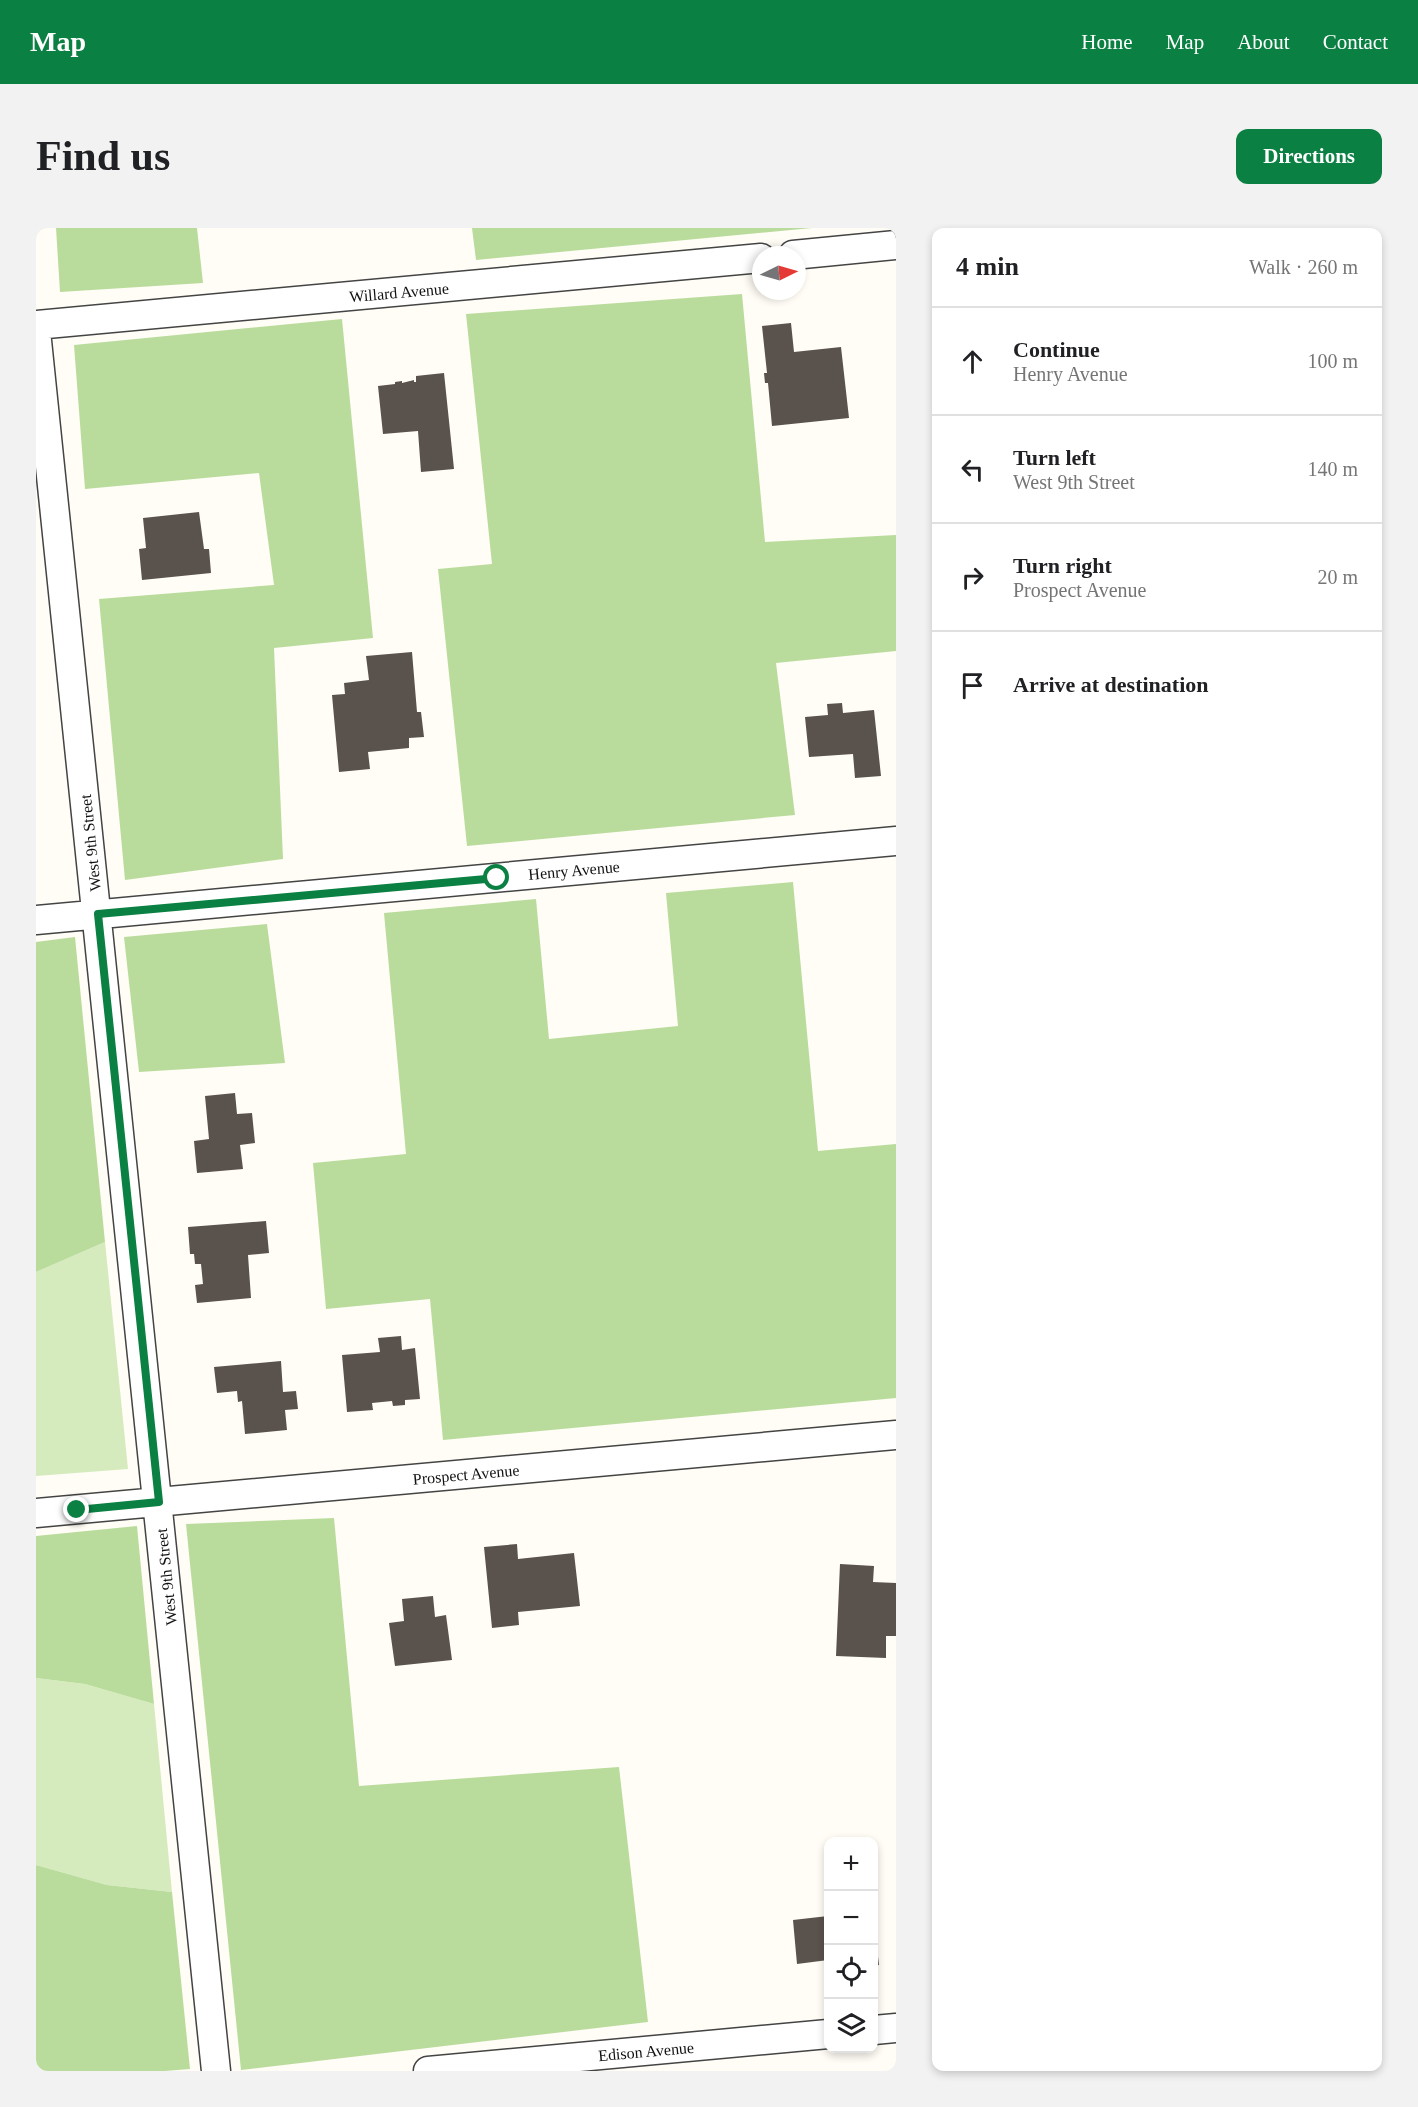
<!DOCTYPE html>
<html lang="en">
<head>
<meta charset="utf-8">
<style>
	body { margin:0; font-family:"Times New Roman",serif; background:#f2f2f2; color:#202124 }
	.controls { position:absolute; right:18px; bottom:18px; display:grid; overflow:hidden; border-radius:12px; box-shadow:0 3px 9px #0003 }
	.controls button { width:54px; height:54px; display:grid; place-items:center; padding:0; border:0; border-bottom:2px solid #e0e0e0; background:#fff; color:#202124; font:30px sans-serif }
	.compass { position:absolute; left:716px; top:18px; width:54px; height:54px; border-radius:50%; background:#fff; box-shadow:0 3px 9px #0003; rotate:85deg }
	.stop { position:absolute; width:18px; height:18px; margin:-14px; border:4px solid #0b8043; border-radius:50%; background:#fff }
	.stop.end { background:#0b8043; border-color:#fff; box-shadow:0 2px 6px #0008 }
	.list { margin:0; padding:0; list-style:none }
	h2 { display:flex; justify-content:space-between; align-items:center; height:78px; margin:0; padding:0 24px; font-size:26px }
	h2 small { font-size:20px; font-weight:400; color:#757577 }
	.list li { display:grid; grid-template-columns:39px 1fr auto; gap:18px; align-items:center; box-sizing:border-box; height:108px; padding:0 24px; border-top:2px solid #e0e0e0 }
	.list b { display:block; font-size:22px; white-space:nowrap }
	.list p { margin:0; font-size:20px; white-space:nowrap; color:#757577 }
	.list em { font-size:20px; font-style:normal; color:#757577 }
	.icon { flex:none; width:33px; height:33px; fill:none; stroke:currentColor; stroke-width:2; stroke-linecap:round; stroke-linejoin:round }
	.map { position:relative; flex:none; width:860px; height:1843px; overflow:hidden; border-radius:12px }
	header { display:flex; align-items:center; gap:36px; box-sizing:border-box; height:84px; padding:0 30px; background:#0b8043; color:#fff }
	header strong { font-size:28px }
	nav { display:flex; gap:33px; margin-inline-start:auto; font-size:21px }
	.intro { display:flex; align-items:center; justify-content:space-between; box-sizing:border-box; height:144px; padding:0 36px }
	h1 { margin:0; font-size:42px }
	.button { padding:15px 27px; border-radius:12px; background:#0b8043; color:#fff; font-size:21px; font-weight:700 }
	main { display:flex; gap:36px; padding:0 36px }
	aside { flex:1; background:#fff; border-radius:12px; box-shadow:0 3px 9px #0003 }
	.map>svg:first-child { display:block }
	.green { fill:#d5ebbd }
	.forest { fill:#b9dc9c }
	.building { fill:#5a524d }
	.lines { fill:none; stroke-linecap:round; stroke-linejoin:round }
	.street-casing { stroke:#444; stroke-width:31 }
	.street { stroke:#fff; stroke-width:28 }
	.route { stroke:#0b8043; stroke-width:8 }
	.labels { text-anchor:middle; stroke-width:6; stroke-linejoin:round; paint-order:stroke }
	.street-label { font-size:16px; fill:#111; stroke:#fff }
</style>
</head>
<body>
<header>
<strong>Map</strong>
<nav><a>Home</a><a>Map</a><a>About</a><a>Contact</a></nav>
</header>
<div class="intro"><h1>Find us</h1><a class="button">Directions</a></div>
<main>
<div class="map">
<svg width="860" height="1843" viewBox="0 0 860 1843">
	<rect width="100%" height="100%" fill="#fffdf5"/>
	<!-- green -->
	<path class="green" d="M69,1014L92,1241L0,1248V1044Z
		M0,1450L49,1456L118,1476L136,1664L71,1657L0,1637Z"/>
	<!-- forest -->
	<path class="forest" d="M20,0H161L167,55L24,64Z
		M436,0H776L440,32Z
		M706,66L729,314L860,307V423L740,435L759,587L431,618L402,341L456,336L430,86Z
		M306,91L337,410L238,420L247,631L89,652L63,371L238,357L223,245L49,261L38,117Z
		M757,654L782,923L860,916V1170L407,1212L394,1071L290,1081L277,935L370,926L348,685L500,671L513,811L642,798L630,665Z
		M231,696L249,835L103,844L88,709Z
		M39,709L69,1014L0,1044V714Z
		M298,1290L323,1558L583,1539L612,1794L205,1842L150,1296Z
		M101,1298L118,1476L49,1456L0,1450V1308Z
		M0,1637L71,1657L136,1664L154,1841L129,1843H0Z"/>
	<!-- building -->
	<path class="building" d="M755,95L758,124L805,119L813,190L736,198L732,155H729L728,145H731L726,98Z
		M408,145L418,241L385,244L382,203L347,206L342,158L359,156V154L366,153V155L378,152V154H380V148Z
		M163,284L168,321H173L175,345L106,352L103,321L110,320L107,290Z
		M376,424L381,484H385L388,509L373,510V520L332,524L334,541L303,544L296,467L309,466L308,455L333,452L330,428Z
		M806,475L807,485L838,482L845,548L819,550L817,526L773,529L769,489L792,487L791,476Z
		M199,865L201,886L216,885L219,915L204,917L207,941L161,945L158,913L173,911L169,868Z
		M230,993L233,1025L212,1027L215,1070L161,1075L159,1057L167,1056L165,1036H159L158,1026H154L152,999Z
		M365,1108L366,1122L379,1120L384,1171L369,1172V1177L357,1178L356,1173L336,1175L337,1182L311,1184L306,1127L344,1124L342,1110Z
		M245,1133L247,1164L260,1163L262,1181L249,1182L251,1202L209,1206L206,1173L202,1174L201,1163L181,1165L178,1139Z
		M481,1316L482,1331L538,1325L544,1378L482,1384L483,1397L456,1400L448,1319Z
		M804,1336L838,1338L837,1354L860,1355V1408H850V1430L800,1428Z
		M397,1368L399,1389L410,1387L416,1432L359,1438L353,1395L368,1393L366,1371Z
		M792,1688V1732L761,1736L757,1692Z
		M838,1704H839L843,1737L838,1738Z"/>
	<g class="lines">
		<defs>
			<path id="street" d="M757,27L860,17
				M0,97L725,30
				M0,103L180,1843
				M0,692L860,613
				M0,1285L860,1207
				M838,1802L860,1800
				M392,1843L792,1806"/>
		</defs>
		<!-- street casing -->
		<use href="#street" class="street-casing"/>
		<!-- street -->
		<use href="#street" class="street"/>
	</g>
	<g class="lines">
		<!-- route -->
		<path class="route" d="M41,1282L123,1274L62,686L461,650"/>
	</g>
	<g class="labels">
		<!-- street labels -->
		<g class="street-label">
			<text transform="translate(363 64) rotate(-5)" y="6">Willard Avenue</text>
			<text transform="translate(54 615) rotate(-96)" y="6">West 9th Street</text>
			<text transform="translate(538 642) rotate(-5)" y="6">Henry Avenue</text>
			<text transform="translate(430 1246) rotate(-5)" y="6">Prospect Avenue</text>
			<text transform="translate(130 1349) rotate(-96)" y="6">West 9th Street</text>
			<text transform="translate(610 1823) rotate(-5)" y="6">Edison Avenue</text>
		</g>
	</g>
</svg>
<div class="controls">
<button>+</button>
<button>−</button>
<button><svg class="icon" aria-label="locate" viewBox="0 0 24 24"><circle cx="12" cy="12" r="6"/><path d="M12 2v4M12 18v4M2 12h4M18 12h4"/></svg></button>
<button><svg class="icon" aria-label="layers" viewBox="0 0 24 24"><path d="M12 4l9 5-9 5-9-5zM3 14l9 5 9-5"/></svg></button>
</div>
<svg class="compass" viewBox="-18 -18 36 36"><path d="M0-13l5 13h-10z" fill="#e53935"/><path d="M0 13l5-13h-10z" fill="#757577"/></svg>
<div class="stop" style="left:461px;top:650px"></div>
<div class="stop end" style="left:41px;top:1282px"></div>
</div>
<aside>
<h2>4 min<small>Walk · 260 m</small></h2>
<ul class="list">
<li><svg class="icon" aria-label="ahead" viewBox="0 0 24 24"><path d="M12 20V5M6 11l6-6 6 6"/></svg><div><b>Continue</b><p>Henry Avenue</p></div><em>100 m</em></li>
<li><svg class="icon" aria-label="left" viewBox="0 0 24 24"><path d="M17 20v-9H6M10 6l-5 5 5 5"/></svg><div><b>Turn left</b><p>West 9th Street</p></div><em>140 m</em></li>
<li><svg class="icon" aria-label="right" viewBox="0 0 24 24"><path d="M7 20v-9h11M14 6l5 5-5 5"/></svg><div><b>Turn right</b><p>Prospect Avenue</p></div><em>20 m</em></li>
<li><svg class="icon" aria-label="arrive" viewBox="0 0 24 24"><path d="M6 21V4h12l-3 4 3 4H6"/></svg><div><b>Arrive at destination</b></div></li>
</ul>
</aside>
</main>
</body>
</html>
